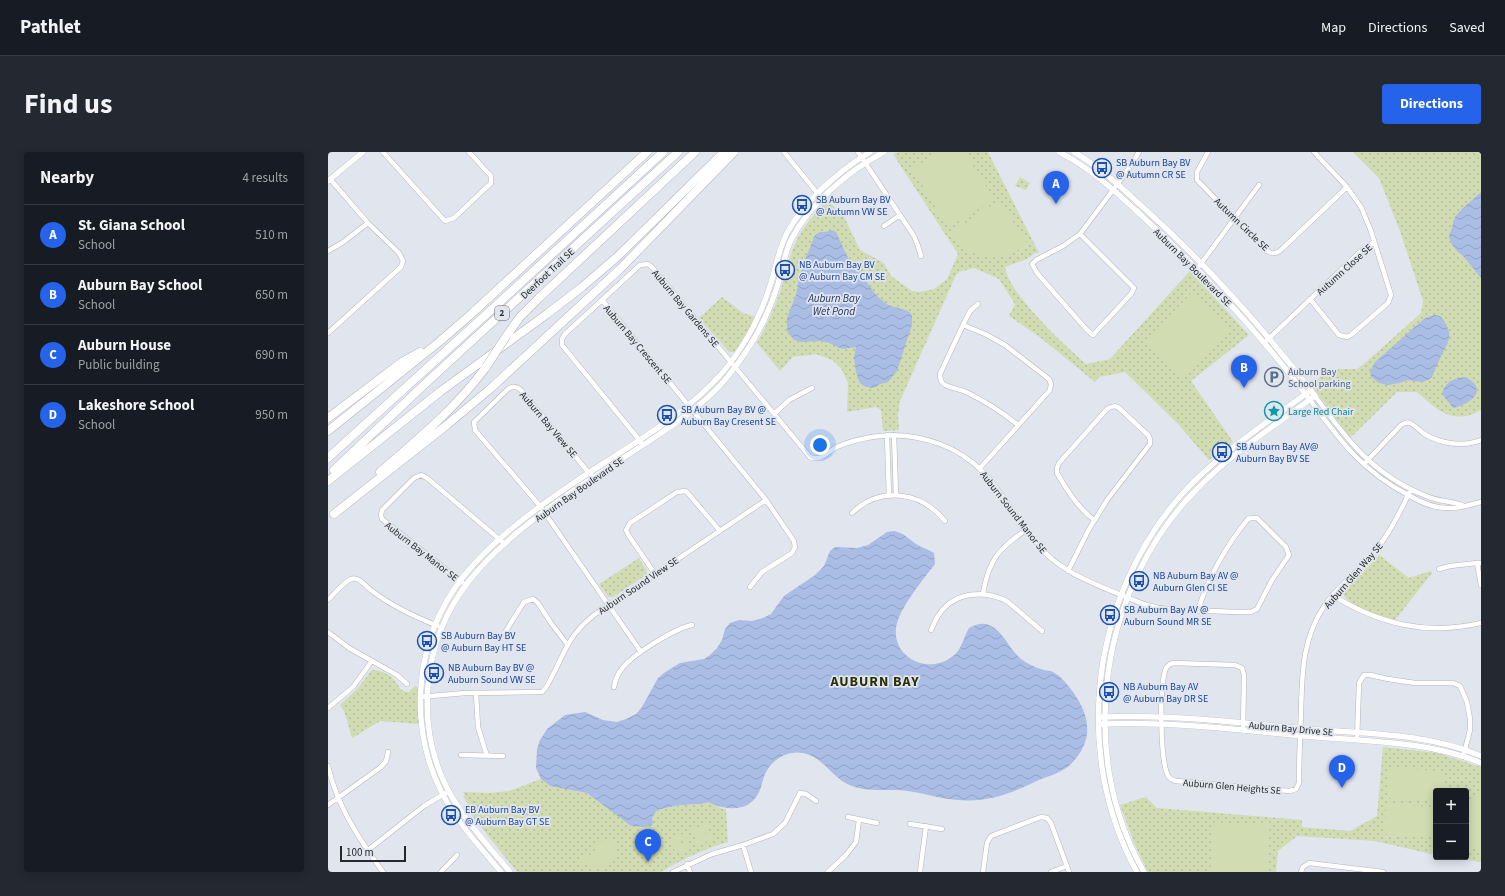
<!DOCTYPE html>
<html lang="en">
<head>
<meta charset="utf-8">
<style>
	body { margin:0; font-family:"Source Sans 3",sans-serif; background:#242831; color:#f1f3f6 }
	.controls { position:absolute; right:12px; bottom:12px; display:grid; overflow:hidden; border-radius:4px; box-shadow:0 2px 10px #0003 }
	.controls button { width:36px; height:36px; display:grid; place-items:center; padding:0; border:0; border-bottom:1px solid #363941; background:#171b24; color:#f1f3f6; font:20px sans-serif }
	.scale { position:absolute; left:12px; bottom:10px; width:66px; box-sizing:border-box; padding-left:4px; border:2px solid #27282c; border-top:0; font-size:11px; line-height:14px; white-space:nowrap; color:#27282c; -webkit-text-stroke:3px #e1e5ee; paint-order:stroke }
	.you { position:absolute; left:492px; top:293px; width:14px; height:14px; margin:-10px; border:3px solid #fff; border-radius:50%; background:#1a73e8; box-shadow:0 0 0 6px #1a73e833 }
	.badge { display:grid; place-items:center; width:26px; height:26px; border-radius:50%; background:#2563eb; color:#fff; font-size:13px; font-weight:700 }
	.pin { position:absolute; translate:-50% -33px; filter:drop-shadow(0 1px 2px #0008) }
	.pin::after { content:''; position:absolute; top:21px; width:14px; height:12px; background:inherit; clip-path:polygon(0 0,100% 0,50% 100%) }
	.list { margin:0; padding:0; list-style:none }
	h2 { display:flex; justify-content:space-between; align-items:center; height:52px; margin:0; padding:0 16px; font-size:17px }
	h2 small { font-size:13px; font-weight:400; color:#9ea1a6 }
	.list li { display:grid; grid-template-columns:26px 1fr auto; gap:12px; align-items:center; box-sizing:border-box; height:60px; padding:0 16px; border-top:1px solid #363941 }
	.list b { display:block; font-size:15px; white-space:nowrap }
	.list p { margin:0; font-size:13px; white-space:nowrap; color:#9ea1a6 }
	.list em { font-size:13px; font-style:normal; color:#9ea1a6 }
	.map { position:relative; flex:none; width:1153px; height:720px; overflow:hidden; border-radius:4px }
	header { display:flex; align-items:center; gap:24px; box-sizing:border-box; height:56px; padding:0 20px; background:#171b24; border-bottom:1px solid #363941 }
	header strong { font-size:19px }
	nav { display:flex; gap:22px; margin-inline-start:auto; font-size:14px }
	.intro { display:flex; align-items:center; justify-content:space-between; box-sizing:border-box; height:96px; padding:0 24px }
	h1 { margin:0; font-size:28px }
	.button { padding:10px 18px; border-radius:4px; background:#2563eb; color:#fff; font-size:14px; font-weight:700 }
	main { display:flex; gap:24px; padding:0 24px }
	aside { flex:1; background:#171b24; border-radius:4px; box-shadow:0 2px 10px #0003 }
	.map>svg:first-child { display:block }
	.grass { fill:url(#grass-dots) }
	.pitch { fill:#d1dcb3 }
	.water { fill:url(#water-waves) }
	.lines { fill:none; stroke-linecap:round; stroke-linejoin:round }
	.minor-casing { stroke:#b1b5be; stroke-width:5.5 }
	.tertiary-casing { stroke:#b1b5be; stroke-width:6 }
	.motorway-casing { stroke:#b1b5be; stroke-width:9 }
	.minor { stroke:#fff; stroke-width:4.5 }
	.tertiary { stroke:#fff; stroke-width:5.5 }
	.motorway { stroke:#fff; stroke-width:8 }
	.motorway-bridge-casing { stroke:#b1b5be; stroke-width:9; stroke-linecap:butt }
	.motorway-bridge { stroke:#fff; stroke-width:8 }
	.labels { text-anchor:middle; stroke-width:3.5; stroke-linejoin:round; paint-order:stroke }
	.shield { fill:#e1e5ee; stroke:#5f6166; stroke-width:1 }
	.shield-label { font-size:9px; font-weight:bold; fill:#27282c }
	.transit-label { font-size:10px; fill:#164399; stroke:#e1e5ee; text-anchor:start }
	.street-label { font-size:10px; fill:#27282c; stroke:#e1e5ee }
	.service-label { font-size:10px; fill:#4e5e75; stroke:#e1e5ee; text-anchor:start }
	.culture-label { font-size:10px; fill:#0d838f; stroke:#e1e5ee; text-anchor:start }
	.water-label { font-size:11px; font-style:italic; fill:#1b305f; stroke:#e1e5ee }
	.district-label { font-size:14px; font-weight:bold; letter-spacing:1px; fill:#2b2f05; stroke:#e1e5ee }
</style>
</head>
<body>
<header>
<strong>Pathlet</strong>
<nav><a>Map</a><a>Directions</a><a>Saved</a></nav>
</header>
<div class="intro"><h1>Find us</h1><a class="button">Directions</a></div>
<main>
<aside>
<h2>Nearby<small>4 results</small></h2>
<ul class="list">
<li><span class="badge">A</span><div><b>St. Giana School</b><p>School</p></div><em>510 m</em></li>
<li><span class="badge">B</span><div><b>Auburn Bay School</b><p>School</p></div><em>650 m</em></li>
<li><span class="badge">C</span><div><b>Auburn House</b><p>Public building</p></div><em>690 m</em></li>
<li><span class="badge">D</span><div><b>Lakeshore School</b><p>School</p></div><em>950 m</em></li>
</ul>
</aside>
<div class="map">
<svg width="1153" height="720" viewBox="0 0 1153 720">
	<defs>
		<pattern id="grass-dots" width="8" height="8" patternUnits="userSpaceOnUse"><rect width="8" height="8" fill="#d1dcb3"/><path d="M2 2h.1M6 6h.1" fill="none" stroke="#b3bd9a" stroke-width="1.8" stroke-linecap="round"/></pattern>
		<pattern id="water-waves" width="16" height="10" patternUnits="userSpaceOnUse"><rect width="16" height="10" fill="#aabde4"/><path d="M0 5q4-4 8 0t8 0" fill="none" stroke="#92a2c4"/></pattern>
	</defs>
	<rect width="100%" height="100%" fill="#e1e5ee"/>
	<!-- grass -->
	<path class="grass" d="M571,0H660L711,101H707L699,107L677,115C679,140 738,195 758,212L782,207L862,119L921,183L863,229L905,290L881,308L851,273L797,220L771,225L767,230L713,186L681,164L687,152L671,127L646,116L631,120L628,123L572,249L570,262L571,278L555,279L553,258L548,255L519,260L520,231L513,216L504,208L488,202L465,205L452,219L429,191C438,174 446,158 452,140C457,124 460,107 467,92C474,75 487,61 500,48L516,65L532,98L556,111L563,124L584,139L592,140L606,137L619,127L630,102L565,2Z
		M1025,0H1153V258C1125,274 1109,258 1089,240H1069L1022,286L983,233L1002,217H1029L1037,211L1093,161L1095,149L1072,79L1051,26Z
		M692,25L702,31L698,38L687,34Z
		M394,145L415,161L428,165L416,187L406,200H401L371,166Z
		M1051,403L1081,426L1103,419L1104,421L1067,468C1050,463 1028,458 1016,444L1017,438Z
		M311,406L319,419L318,423L285,445H280L271,432Z
		M44,518C52,518 62,522 67,529C72,534 71,540 81,540L87,534L90,535L91,572L52,569L24,586L16,559L12,553L29,537Z
		M1055,595L1110,601L1153,615V710L1115,705H1138V639H1108V703L1047,689L969,684L950,699L948,720H820L807,693L792,653L818,645L829,656L974,668V675L1022,679L1049,664Z
		M213,627L222,634L259,641L267,647L325,671L324,666L329,658L351,653L374,652L380,650L395,657H398L400,690C376,697 354,707 333,720H189L138,656L141,654L135,644L137,643L135,640L162,641L181,639Z"/>
	<!-- pitch -->
	<path class="pitch" d="M612,0H637L666,47L620,76L584,17Z
		M670,49L673,51L699,91C675,114 640,109 624,80Z
		M864,140L902,177L854,227L816,190Z
		M1061,616L1116,619L1115,639H1108V649L1059,646Z
		M1153,636V697H1151L1138,695V656Z
		M1058,652L1108,655V685L1057,682Z
		M886,670L942,673L939,720H882Z
		M379,672L381,679L367,685L364,678Z
		M382,680L385,687L370,693L367,686Z
		M357,681L359,687L345,693L342,687Z
		M280,688L285,691L289,697C289,700 284,711 282,712C275,717 259,715 253,710V707C257,704 262,704 265,700C272,693 267,690 280,688Z
		M360,689L362,696L348,702L345,695Z"/>
	<!-- water -->
	<path class="water" d="M1153,40V126L1136,105L1128,98L1123,91L1121,85L1127,65L1134,57Z
		M502,78L507,79L509,82L520,106L550,145L560,153L580,159L584,163V173L569,219L560,230L552,232L548,235L543,236L536,234L532,231L528,220L526,206L528,195L514,197L501,191L492,189L474,190L466,188L460,181L459,177V166L468,143L471,126L478,105L487,83L492,80H498Z
		M1106,163C1111,163 1114,165 1116,169C1126,184 1120,190 1113,204C1110,211 1107,218 1104,225L1100,228L1094,230L1079,228L1072,231L1059,233L1051,231L1043,225L1042,219L1047,210L1097,166Z
		M1138,225C1141,227 1146,230 1148,234C1153,246 1134,254 1125,256L1114,242C1117,229 1127,226 1138,225Z
		M566,379C578,382 579,386 588,392C594,396 600,397 606,401L607,412C596,426 576,451 570,468C558,501 597,525 624,505C634,498 635,486 641,476C647,473 654,470 661,473C676,480 680,495 691,505C697,511 708,516 716,518C719,519 722,518 725,520C734,525 739,532 745,540C763,565 766,589 742,613C733,621 722,623 711,628C679,643 657,652 620,647C607,645 594,641 580,639C562,636 542,641 524,634C504,627 496,605 475,601C460,598 444,607 437,622C434,628 434,636 430,642C420,661 396,658 380,650L374,652L351,653L329,658L324,666L325,671L324,673L318,675L303,674L259,641L222,634L213,627L208,616L209,597L212,588L219,577L237,563L257,560L275,568L289,570L298,567L308,562L314,555L330,526L336,521L352,511L376,507L382,503L389,496L394,488L397,477L402,471L411,468L424,469L435,466L443,462L456,444L487,423L496,414L502,399L507,395L529,396L540,393L559,380Z"/>
	<g class="lines">
		<defs>
			<path id="minor" d="M55,0L117,69L126,66L163,31V24L141,0
				M456,0L494,47
				M530,0L586,84L590,94L593,104
				M880,0L869,20V28L939,99C946,103 950,101 955,96L1019,35
				M556,74L572,63
				M752,82L806,136L803,142L765,183L759,178L709,121L704,112L708,108L735,94L752,82L797,22L811,0
				M0,99L14,91L40,71
				M869,117L931,33
				M982,147L1011,183L1019,185L1023,183L1060,151L1063,143L1043,79L1033,55L1019,35L986,0
				M274,148L312,113L320,112L324,115L482,305C485,306 488,307 491,306C497,304 503,298 509,295C520,290 532,287 544,285C567,281 590,284 612,292C665,312 676,354 709,392C731,419 762,430 793,443C808,449 823,456 840,457C863,459 888,459 912,460H923L929,457L944,428L961,403L958,395L929,366H923L920,367C897,395 881,424 870,458
				M635,173L642,159L650,152
				M0,181L73,115L75,109L71,101L40,71L2,27
				M936,191L1033,99L1046,90
				M987,244C1019,288 1045,323 1098,344C1109,349 1122,349 1134,353
				M982,248C1013,290 1034,319 1082,344C1094,351 1109,357 1123,356C1130,356 1146,352 1153,350
				M446,262L461,248L484,236
				M559,283L561,344
				M566,283L568,343
				M1038,310L1073,273C1076,271 1079,270 1082,271C1087,273 1091,278 1095,281C1112,292 1134,295 1153,288
				M652,316L722,238L723,232L721,227L677,193L657,182L635,173L612,222C612,226 613,231 617,233C623,236 631,237 638,240C657,249 674,260 690,273
				M265,326L193,238C189,234 184,234 180,237L146,270L147,278L212,354L313,500
				M524,361C552,334 593,339 617,369
				M1153,411H1149L1153,433
				M1111,417L1122,414L1149,411
				M740,419L760,379L779,348L822,292V287L820,283L792,257C788,253 783,254 779,257L731,311L729,316V321C739,338 750,356 766,368
				M327,422L301,384L298,378L302,371L328,354L349,340L358,339L392,379
				M135,431L54,367L53,363L54,358L86,326L93,323L99,326L177,392
				M422,435L434,420L464,401L467,395L466,389L438,348
				M655,441C661,408 670,397 698,378
				M1004,443C1051,472 1099,484 1153,471
				M0,448C5,443 17,429 23,427C31,424 38,435 44,439C64,454 87,465 110,474
				M603,478C606,472 608,466 612,461C627,440 658,437 680,450L714,479
				M0,480L21,496L69,523L79,532
				M176,482L196,450L205,447L210,451L223,471L239,492
				M286,535C287,529 289,523 293,518C303,503 346,477 364,473
				M148,541L150,575L159,604
				M92,545L137,541L214,540C220,537 235,500 241,491C247,480 256,471 266,463L438,348L274,148L237,182L234,187V193L313,290
				M0,556L25,535L43,510
				M915,578L916,523L914,516L907,513L846,511L842,512L838,516C831,534 832,607 840,624C842,627 844,628 848,629L962,639L968,637L971,631C971,607 972,584 973,561C974,522 974,486 997,453C1007,438 1021,427 1034,414C1056,392 1070,365 1083,337
				M1029,588L1031,531L1036,523H1042L1060,527L1087,531H1125L1132,534L1139,550L1142,567V578L1135,605
				M133,603L175,604
				M0,614C9,654 31,687 55,720
				M0,653L53,615L58,609L60,600
				M520,665L549,671
				M582,672L614,677
				M415,693L423,720
				M40,698L96,654L121,639
				M359,712L362,720
				M113,720L129,703
				M345,720L384,702L415,693L445,682L457,671L472,641L478,642L488,649
				M500,720L518,703L528,690L531,668
				M592,720L598,674
				M655,720L659,691L663,684L713,665L719,666L723,671L741,720
				M723,720L739,714
				M973,720L975,715L981,711L1055,720"/>
			<path id="tertiary" d="M731,0C763,16 789,41 815,65C875,120 930,180 979,244
				M746,0C772,15 795,37 817,57C880,114 936,177 987,244C947,273 904,301 869,337C772,435 747,599 816,720
				M0,29L35,0
				M774,565C843,562 912,571 980,577C1037,582 1099,581 1153,604
				M774,572C842,569 910,578 977,584C1032,589 1103,589 1153,611
				M173,720C152,695 129,670 114,641C79,572 87,486 135,425C164,389 203,360 241,334C293,298 353,268 395,220C416,195 432,166 442,134C448,117 450,98 459,81C476,49 511,19 542,0
				M182,720C162,696 140,672 124,645C85,578 93,490 141,429C170,392 214,360 252,334C276,319 299,303 323,288C349,270 375,253 396,229C420,201 438,170 449,135C454,120 456,104 462,90C480,53 520,19 556,0
				M809,720C743,600 764,444 854,342C891,301 939,271 983,238"/>
			<path id="motorway" d="M179,183L192,165L211,146L367,0
				M0,266L74,210L92,200
				M0,279L111,190L141,164L319,0
				M0,306L185,138L335,0
				M6,318L99,230L350,0
				M52,320C89,288 129,255 158,215
				M0,329L113,239L219,162L254,135L289,105L396,0
				M6,362L120,272L162,237L293,116L406,0"/>
		</defs>
		<!-- minor casing -->
		<use href="#minor" class="minor-casing"/>
		<!-- tertiary casing -->
		<use href="#tertiary" class="tertiary-casing"/>
		<!-- motorway casing -->
		<use href="#motorway" class="motorway-casing"/>
		<!-- minor -->
		<use href="#minor" class="minor"/>
		<!-- tertiary -->
		<use href="#tertiary" class="tertiary"/>
		<!-- motorway -->
		<use href="#motorway" class="motorway"/>
		<defs>
			<path id="motorway-bridge" d="M158,215L179,183"/>
		</defs>
		<!-- motorway-bridge casing -->
		<use href="#motorway-bridge" class="motorway-bridge-casing"/>
		<!-- motorway-bridge -->
		<use href="#motorway-bridge" class="motorway-bridge"/>
	</g>
	<!-- icons -->
	<defs>
		<symbol id="bus-ring" viewBox="-11 -11 22 22"><circle r="9.5" fill="#e1e5ee" stroke="#1a4fb4" stroke-width="1.5"/><path d="M-5-6H5V4H4V6H2V4H-2V6H-4V4H-5ZM-3.5-4V0h7V-4ZM-3.5 1.2v1.5H-2V1.2ZM2 1.2v1.5H3.5V1.2Z" fill="#1a4fb4"/></symbol>
		<symbol id="parking-ring" viewBox="-11 -11 22 22"><circle r="9.5" fill="#e1e5ee" stroke="#5c6f8a" stroke-width="1.5"/><path d="M-3.5-5.5H1a3.5 3.5 0 0 1 0 7H-1V5.5H-3.5ZM-1-3.4V-.6H.8a1.4 1.4 0 0 0 0-2.8Z" fill="#5c6f8a"/></symbol>
		<symbol id="sight-ring" viewBox="-11 -11 22 22"><circle r="9.5" fill="#e1e5ee" stroke="#0f9aa8" stroke-width="1.5"/><path d="M0-6L1.8-2.2L6-1.7L2.9 1.2L3.7 5.4L0 3.3L-3.7 5.4L-2.9 1.2L-6-1.7L-1.8-2.2Z" fill="#0f9aa8"/></symbol>
	</defs>
	<g fill-rule="evenodd">
		<use href="#bus-ring" x="763" y="5" width="22" height="22"/>
		<use href="#bus-ring" x="463" y="42" width="22" height="22"/>
		<use href="#bus-ring" x="446" y="107" width="22" height="22"/>
		<use href="#parking-ring" x="935" y="214" width="22" height="22"/>
		<use href="#sight-ring" x="935" y="248" width="22" height="22"/>
		<use href="#bus-ring" x="328" y="252" width="22" height="22"/>
		<use href="#bus-ring" x="883" y="289" width="22" height="22"/>
		<use href="#bus-ring" x="800" y="418" width="22" height="22"/>
		<use href="#bus-ring" x="771" y="452" width="22" height="22"/>
		<use href="#bus-ring" x="88" y="478" width="22" height="22"/>
		<use href="#bus-ring" x="95" y="510" width="22" height="22"/>
		<use href="#bus-ring" x="770" y="529" width="22" height="22"/>
		<use href="#bus-ring" x="112" y="652" width="22" height="22"/>
	</g>
	<g class="labels">
		<!-- shield labels -->
		<rect class="shield" x="167" y="154" width="14" height="14" rx="3"/>
		<g class="shield-label">
			<text x="174" y="164">2</text>
		</g>
		<!-- transit labels -->
		<g class="transit-label">
			<text x="788" y="14">SB Auburn Bay BV<tspan x="788" dy="12">@ Autumn CR SE</tspan></text>
			<text x="488" y="51">SB Auburn Bay BV<tspan x="488" dy="12">@ Autumn VW SE</tspan></text>
			<text x="471" y="116">NB Auburn Bay BV<tspan x="471" dy="12">@ Auburn Bay CM SE</tspan></text>
			<text x="353" y="261">SB Auburn Bay BV @<tspan x="353" dy="12">Auburn Bay Cresent SE</tspan></text>
			<text x="908" y="298">SB Auburn Bay AV@<tspan x="908" dy="12">Auburn Bay BV SE</tspan></text>
			<text x="825" y="427">NB Auburn Bay AV @<tspan x="825" dy="12">Auburn Glen CI SE</tspan></text>
			<text x="796" y="461">SB Auburn Bay AV @<tspan x="796" dy="12">Auburn Sound MR SE</tspan></text>
			<text x="113" y="487">SB Auburn Bay BV<tspan x="113" dy="12">@ Auburn Bay HT SE</tspan></text>
			<text x="120" y="519">NB Auburn Bay BV @<tspan x="120" dy="12">Auburn Sound VW SE</tspan></text>
			<text x="795" y="538">NB Auburn Bay AV<tspan x="795" dy="12">@ Auburn Bay DR SE</tspan></text>
			<text x="137" y="661">EB Auburn Bay BV<tspan x="137" dy="12">@ Auburn Bay GT SE</tspan></text>
		</g>
		<!-- street labels -->
		<g class="street-label">
			<text transform="translate(914 72) rotate(44)" y="4">Autumn Circle SE</text>
			<text transform="translate(865 115) rotate(45)" y="4">Auburn Bay Boulevard SE</text>
			<text transform="translate(1016 117) rotate(-42)" y="4">Autumn Close SE</text>
			<text transform="translate(219 121) rotate(-43)" y="4">Deerfoot Trail SE</text>
			<text transform="translate(358 156) rotate(50)" y="4">Auburn Bay Gardens SE</text>
			<text transform="translate(310 192) rotate(50)" y="4">Auburn Bay Crescent SE</text>
			<text transform="translate(221 272) rotate(50)" y="4">Auburn Bay View SE</text>
			<text transform="translate(251 337) rotate(-35)" y="4">Auburn Bay Boulevard SE</text>
			<text transform="translate(686 360) rotate(52)" y="4">Auburn Sound Manor SE</text>
			<text transform="translate(94 399) rotate(38)" y="4">Auburn Bay Manor SE</text>
			<text transform="translate(1025 423) rotate(-49)" y="4">Auburn Glen Way SE</text>
			<text transform="translate(310 433) rotate(-34)" y="4">Auburn Sound View SE</text>
			<text transform="translate(963 576) rotate(5)" y="4">Auburn Bay Drive SE</text>
			<text transform="translate(904 634) rotate(5)" y="4">Auburn Glen Heights SE</text>
		</g>
		<!-- service labels -->
		<g class="service-label">
			<text x="960" y="223">Auburn Bay<tspan x="960" dy="12">School parking</tspan></text>
		</g>
		<!-- culture labels -->
		<g class="culture-label">
			<text x="960" y="263">Large Red Chair</text>
		</g>
		<!-- water labels -->
		<g class="water-label">
			<text x="506" y="150">Auburn Bay<tspan x="506" dy="13">Wet Pond</tspan></text>
		</g>
		<!-- district labels -->
		<g class="district-label">
			<text x="547" y="534">AUBURN BAY</text>
		</g>
	</g>
</svg>
<div class="controls">
<button>+</button>
<button>−</button>
</div>
<div class="scale">100 m</div>
<div class="you"></div>
<div class="pin badge" style="left:728px;top:52px">A</div>
<div class="pin badge" style="left:916px;top:236px">B</div>
<div class="pin badge" style="left:320px;top:710px">C</div>
<div class="pin badge" style="left:1014px;top:636px">D</div>
</div>
</main>
</body>
</html>
